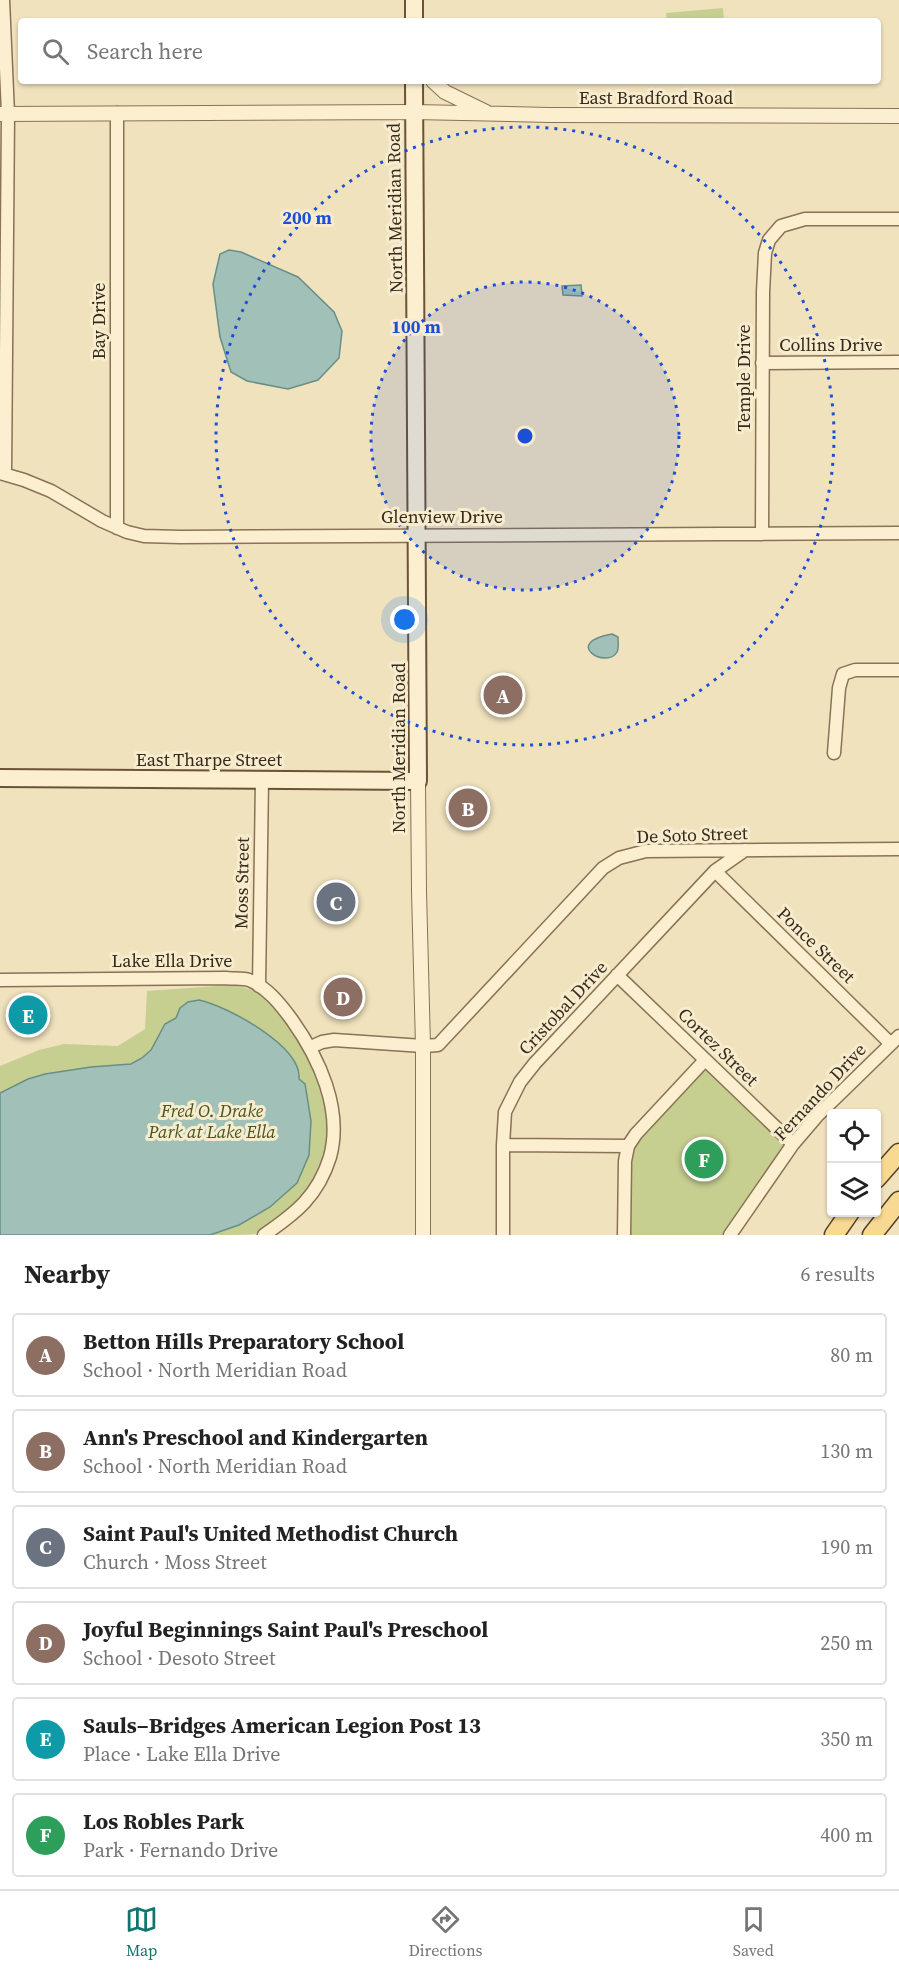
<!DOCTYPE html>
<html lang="en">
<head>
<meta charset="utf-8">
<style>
	body { margin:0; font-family:"Source Serif 4",serif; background:#f6f6f6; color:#222 }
	.controls { position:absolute; right:18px; bottom:18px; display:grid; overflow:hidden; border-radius:6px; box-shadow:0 2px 4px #0004 }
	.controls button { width:54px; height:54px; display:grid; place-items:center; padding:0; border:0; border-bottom:2px solid #e0e0e0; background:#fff; color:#222; font:30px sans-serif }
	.you { position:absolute; left:405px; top:620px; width:21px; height:21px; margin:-15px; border:4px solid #fff; border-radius:50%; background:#1a73e8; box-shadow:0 0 0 9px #1a73e833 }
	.badge { display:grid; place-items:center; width:39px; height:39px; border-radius:50%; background:#0f766e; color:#fff; font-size:20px; font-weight:700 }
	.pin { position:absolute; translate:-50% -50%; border:3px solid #fff; box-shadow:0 2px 6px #0006 }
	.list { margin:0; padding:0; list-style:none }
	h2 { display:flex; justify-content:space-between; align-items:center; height:78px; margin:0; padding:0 24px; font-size:26px }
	h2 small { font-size:20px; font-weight:400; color:#767676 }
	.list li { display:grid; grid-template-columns:39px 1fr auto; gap:18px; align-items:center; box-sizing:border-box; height:84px; margin:0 12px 12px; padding:0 12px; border:2px solid #e0e0e0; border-radius:6px }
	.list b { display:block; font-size:22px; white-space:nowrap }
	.list p { margin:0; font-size:20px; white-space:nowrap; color:#767676 }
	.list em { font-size:20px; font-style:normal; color:#767676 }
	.icon { flex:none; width:33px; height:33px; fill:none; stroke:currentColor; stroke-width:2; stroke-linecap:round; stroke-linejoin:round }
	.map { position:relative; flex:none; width:899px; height:1235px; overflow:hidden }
	.search { position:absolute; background:#fff; box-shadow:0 2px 4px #0004; left:18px; right:18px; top:18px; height:66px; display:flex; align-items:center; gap:15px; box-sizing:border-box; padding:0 21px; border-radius:6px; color:#767676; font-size:22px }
	.sheet { height:654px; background:#fff }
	nav { display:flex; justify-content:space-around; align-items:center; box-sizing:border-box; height:84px; border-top:2px solid #e0e0e0; background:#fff; font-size:16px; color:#767676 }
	nav a { display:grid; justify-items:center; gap:3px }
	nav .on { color:#0f766e }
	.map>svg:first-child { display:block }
	.green { fill:#c6cf90 }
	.water { fill:#a1c1b8; stroke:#688f86; stroke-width:1.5 }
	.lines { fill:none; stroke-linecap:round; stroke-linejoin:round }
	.minor-casing { stroke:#897255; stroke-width:15 }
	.tertiary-casing { stroke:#897255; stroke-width:16 }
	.secondary-casing { stroke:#6b5238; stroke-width:20 }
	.primary-casing { stroke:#563f2a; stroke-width:21 }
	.minor { stroke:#fbefd0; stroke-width:12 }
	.tertiary { stroke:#fbefd0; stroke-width:14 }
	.secondary { stroke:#fbefd0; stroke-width:16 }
	.primary { stroke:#f7d991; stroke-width:18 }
	.ring { fill:none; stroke:#1d4ed8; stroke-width:3; stroke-dasharray:3 6 }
	.labels { text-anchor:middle; stroke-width:6; stroke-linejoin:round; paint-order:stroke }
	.street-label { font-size:18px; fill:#37291b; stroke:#f7eccd }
	.park-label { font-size:18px; font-style:italic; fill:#475520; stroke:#f7eccd }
	.centre { fill:#1d4ed8; stroke:#f7eccd; stroke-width:3 }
	.ring-label { font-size:18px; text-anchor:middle; font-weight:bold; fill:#1d4ed8; stroke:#f7eccd; stroke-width:6; stroke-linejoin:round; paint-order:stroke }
</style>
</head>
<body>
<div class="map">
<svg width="899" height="1235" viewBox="0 0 899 1235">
	<rect width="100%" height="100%" fill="#f0e2bd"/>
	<!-- green -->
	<path class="green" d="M723,8L724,21H667L666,13Z
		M232,985C241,987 250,988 258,993C290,1011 322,1078 327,1113C329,1129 328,1143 324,1158C315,1191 285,1220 255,1234C247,1235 212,1235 201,1235C134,1235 67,1235 0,1235V1066L39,1050L64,1044L118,1046L145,1029L147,991Z
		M705,1070H710L785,1141L786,1148L724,1235H629L628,1167L634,1143L700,1072Z"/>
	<!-- water -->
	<path class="water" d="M229,250L241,252L298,277L334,312L342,331L339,358L318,380L288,389L247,381L231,372L220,337L213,284L220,254Z
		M581,285L582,296L563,295L562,286Z
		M612,634L618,637C618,641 619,648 617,652C607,670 561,643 612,634Z
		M199,1000C227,1006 302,1046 299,1079L305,1084L311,1121L309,1155L297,1183L270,1207L239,1225L210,1235H0V1093L28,1079L45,1074L91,1067L131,1064L142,1058L151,1050L165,1024L176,1018L180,1008L188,1002Z"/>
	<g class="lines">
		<defs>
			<path id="minor" d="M3,0L8,114L5,474
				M117,113V528
				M762,363L899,362
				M0,473L24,480L51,491L102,521L127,532L144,536L180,537L899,533
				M762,534L763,292L765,253L769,240L781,226L805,219H899
				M834,753L839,688L843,674L855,670H899
				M715,871L891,1044
				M617,975L793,1144
				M0,980L226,978C233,979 243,978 249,980C267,987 281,1005 292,1020C319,1058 343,1109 330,1157C318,1196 296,1213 264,1235
				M259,986L262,779
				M311,1047L322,1042L334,1040L423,1046L438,1045L603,868L619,858L646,851L899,849
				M503,1145L628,1146
				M503,1235V1145L505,1112L520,1082L535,1063L715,871L745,850
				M624,1235L625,1161L628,1146L636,1134L705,1060
				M730,1235L793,1144L817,1116L899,1036"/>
			<path id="tertiary" d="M433,81L445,92L486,112
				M0,114L414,112L550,115L899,116
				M418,781L419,891L423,1046V1235"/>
			<path id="secondary" d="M414,21V0
				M0,778L418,781L414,81"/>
			<path id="primary" d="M876,1179L899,1153
				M834,1235L850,1212
				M872,1235L899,1201"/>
		</defs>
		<!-- minor casing -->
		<use href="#minor" class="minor-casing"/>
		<!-- tertiary casing -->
		<use href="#tertiary" class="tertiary-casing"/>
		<!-- secondary casing -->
		<use href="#secondary" class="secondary-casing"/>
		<!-- primary casing -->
		<use href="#primary" class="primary-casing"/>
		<!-- minor -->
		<use href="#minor" class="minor"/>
		<!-- tertiary -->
		<use href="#tertiary" class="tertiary"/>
		<!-- secondary -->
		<use href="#secondary" class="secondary"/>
		<!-- primary -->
		<use href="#primary" class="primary"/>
	</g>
	<!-- distance rings -->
	<circle cx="525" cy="436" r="154" fill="#1d4ed8" fill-opacity=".12"/>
	<g class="ring">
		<circle cx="525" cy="436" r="154"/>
		<circle cx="525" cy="436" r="309"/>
	</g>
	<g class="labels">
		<!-- street labels -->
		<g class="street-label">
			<text x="656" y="104">East Bradford Road</text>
			<text transform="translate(395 208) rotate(-91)" y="6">North Meridian Road</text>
			<text transform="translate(99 321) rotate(-90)" y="6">Bay Drive</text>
			<text x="831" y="351">Collins Drive</text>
			<text transform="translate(744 378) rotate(-90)" y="6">Temple Drive</text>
			<text x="442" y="523">Glenview Drive</text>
			<text transform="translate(399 748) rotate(-90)" y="6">North Meridian Road</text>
			<text x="209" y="766">East Tharpe Street</text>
			<text transform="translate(692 835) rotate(-2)" y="6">De Soto Street</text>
			<text transform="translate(242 883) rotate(-89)" y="6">Moss Street</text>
			<text transform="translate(816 945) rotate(44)" y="6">Ponce Street</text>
			<text x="172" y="967">Lake Ella Drive</text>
			<text transform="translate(563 1008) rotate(-47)" y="6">Cristobal Drive</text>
			<text transform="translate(718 1047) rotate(44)" y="6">Cortez Street</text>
			<text transform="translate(820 1092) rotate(-47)" y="6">Fernando Drive</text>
		</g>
		<!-- park labels -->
		<g class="park-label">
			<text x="212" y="1117">Fred O. Drake<tspan x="212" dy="21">Park at Lake Ella</tspan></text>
		</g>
	</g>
	<circle cx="525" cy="436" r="9" class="centre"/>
	<g class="ring-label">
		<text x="307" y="224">200 m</text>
		<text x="416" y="333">100 m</text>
	</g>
</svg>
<div class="controls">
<button><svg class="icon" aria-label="locate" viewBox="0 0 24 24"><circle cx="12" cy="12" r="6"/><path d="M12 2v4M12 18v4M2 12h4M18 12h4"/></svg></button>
<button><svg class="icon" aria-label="layers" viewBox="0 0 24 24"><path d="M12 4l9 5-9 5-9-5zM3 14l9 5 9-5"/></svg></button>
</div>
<div class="you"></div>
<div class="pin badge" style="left:503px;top:695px;background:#8d6e63">A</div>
<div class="pin badge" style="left:468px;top:808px;background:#8d6e63">B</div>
<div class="pin badge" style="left:336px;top:902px;background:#6b7280">C</div>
<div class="pin badge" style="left:343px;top:997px;background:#8d6e63">D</div>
<div class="pin badge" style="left:28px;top:1015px;background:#0f9aa8">E</div>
<div class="pin badge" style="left:704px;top:1159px;background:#2e9e5b">F</div>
<div class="search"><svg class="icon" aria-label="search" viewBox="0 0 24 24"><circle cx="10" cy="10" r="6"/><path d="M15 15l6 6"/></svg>Search here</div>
</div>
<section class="sheet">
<h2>Nearby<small>6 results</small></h2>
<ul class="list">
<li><span class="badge" style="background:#8d6e63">A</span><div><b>Betton Hills Preparatory School</b><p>School · North Meridian Road</p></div><em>80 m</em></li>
<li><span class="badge" style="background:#8d6e63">B</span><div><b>Ann's Preschool and Kindergarten</b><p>School · North Meridian Road</p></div><em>130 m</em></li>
<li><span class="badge" style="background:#6b7280">C</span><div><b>Saint Paul's United Methodist Church</b><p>Church · Moss Street</p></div><em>190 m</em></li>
<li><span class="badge" style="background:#8d6e63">D</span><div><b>Joyful Beginnings Saint Paul's Preschool</b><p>School · Desoto Street</p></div><em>250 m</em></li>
<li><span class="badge" style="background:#0f9aa8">E</span><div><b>Sauls–Bridges American Legion Post 13</b><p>Place · Lake Ella Drive</p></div><em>350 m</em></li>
<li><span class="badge" style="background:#2e9e5b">F</span><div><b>Los Robles Park</b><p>Park · Fernando Drive</p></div><em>400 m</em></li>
</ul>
</section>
<nav>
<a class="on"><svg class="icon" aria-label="map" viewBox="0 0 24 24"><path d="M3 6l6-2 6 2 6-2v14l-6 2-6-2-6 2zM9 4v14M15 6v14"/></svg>Map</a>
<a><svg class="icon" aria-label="directions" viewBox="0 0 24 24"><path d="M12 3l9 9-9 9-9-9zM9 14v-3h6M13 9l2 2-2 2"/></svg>Directions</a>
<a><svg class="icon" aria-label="saved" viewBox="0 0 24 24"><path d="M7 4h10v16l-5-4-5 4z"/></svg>Saved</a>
</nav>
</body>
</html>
